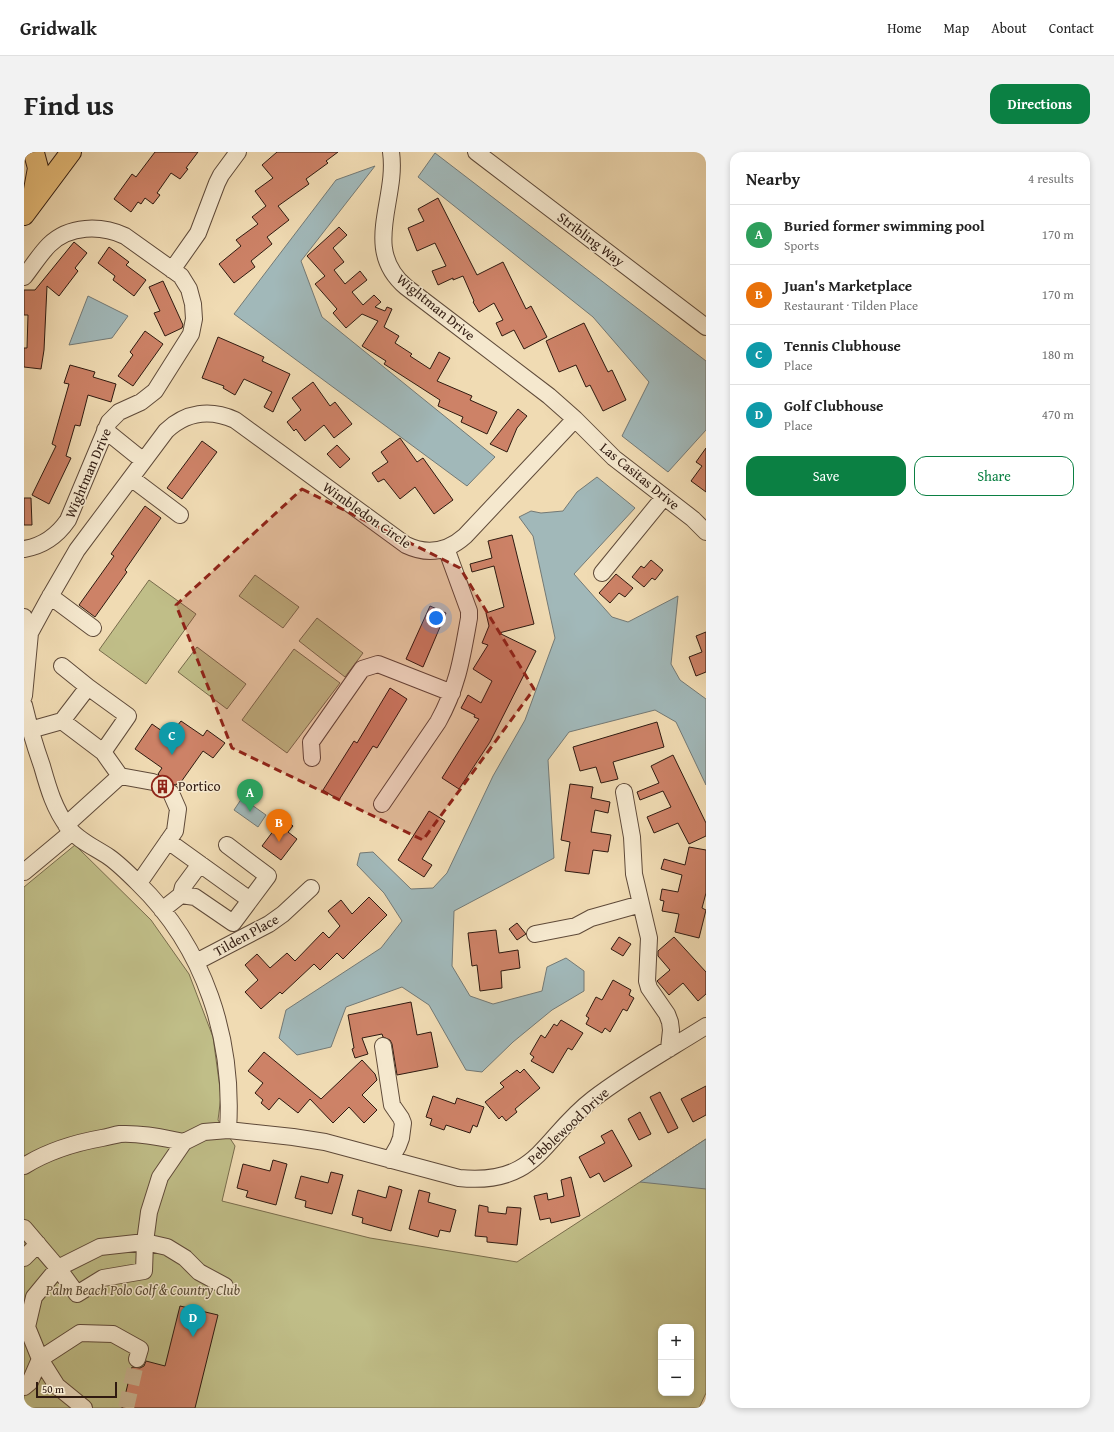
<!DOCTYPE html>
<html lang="en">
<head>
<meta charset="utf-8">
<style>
	body { margin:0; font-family:"Gentium Book Plus",serif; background:#f2f2f2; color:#222 }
	.controls { position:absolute; right:12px; bottom:12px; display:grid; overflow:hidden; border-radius:8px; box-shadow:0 2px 6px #0003 }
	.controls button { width:36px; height:36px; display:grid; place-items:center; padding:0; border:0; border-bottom:1px solid #e0e0e0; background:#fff; color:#222; font:20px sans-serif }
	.scale { position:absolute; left:12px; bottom:10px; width:81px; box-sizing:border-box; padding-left:4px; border:2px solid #2f1a10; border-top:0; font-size:11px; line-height:14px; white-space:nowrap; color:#2f1a10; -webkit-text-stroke:3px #f5e8ce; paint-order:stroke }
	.you { position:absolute; left:412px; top:466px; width:14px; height:14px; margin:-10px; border:3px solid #fff; border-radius:50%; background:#1a73e8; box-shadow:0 0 0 6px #1a73e833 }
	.badge { display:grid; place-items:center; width:26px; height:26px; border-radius:50%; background:#0b8043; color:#fff; font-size:13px; font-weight:700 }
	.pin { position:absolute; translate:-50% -33px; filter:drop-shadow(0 1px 2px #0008) }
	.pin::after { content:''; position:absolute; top:21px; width:14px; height:12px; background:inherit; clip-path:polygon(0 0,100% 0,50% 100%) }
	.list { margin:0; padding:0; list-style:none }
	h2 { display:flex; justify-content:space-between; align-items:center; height:52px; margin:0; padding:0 16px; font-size:17px }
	h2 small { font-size:13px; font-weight:400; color:#767676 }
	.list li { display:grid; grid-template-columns:26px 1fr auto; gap:12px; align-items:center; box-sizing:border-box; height:60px; padding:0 16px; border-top:1px solid #e0e0e0 }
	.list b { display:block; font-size:15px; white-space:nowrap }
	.list p { margin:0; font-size:13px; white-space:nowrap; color:#767676 }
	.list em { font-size:13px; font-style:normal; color:#767676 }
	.actions { display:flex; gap:8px; padding:12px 16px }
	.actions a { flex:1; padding:9px 0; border:1px solid #0b8043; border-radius:12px; text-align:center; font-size:14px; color:#0b8043 }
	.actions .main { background:#0b8043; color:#fff }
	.map { position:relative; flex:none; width:682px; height:1256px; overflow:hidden; border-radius:12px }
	header { display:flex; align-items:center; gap:24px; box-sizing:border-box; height:56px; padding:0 20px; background:#fff; border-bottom:1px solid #e0e0e0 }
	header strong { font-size:19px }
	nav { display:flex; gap:22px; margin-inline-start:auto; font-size:14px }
	.intro { display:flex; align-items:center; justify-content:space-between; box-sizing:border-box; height:96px; padding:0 24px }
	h1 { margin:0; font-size:28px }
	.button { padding:10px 18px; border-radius:12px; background:#0b8043; color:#fff; font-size:14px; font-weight:700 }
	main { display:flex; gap:24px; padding:0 24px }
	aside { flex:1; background:#fff; border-radius:12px; box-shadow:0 2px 6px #0003 }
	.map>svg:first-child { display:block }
	.green { fill:#c0be88; stroke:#786c4c; fill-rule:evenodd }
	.water { fill:#a1b8b9; stroke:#737975 }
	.building { fill:#cd8267; stroke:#2f1a10 }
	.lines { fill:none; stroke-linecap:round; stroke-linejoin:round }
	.minor-tunnel { stroke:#c9b492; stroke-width:16; stroke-dasharray:16 8; stroke-linecap:butt }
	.minor-casing { stroke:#5f4a39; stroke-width:18 }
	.major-casing { stroke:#2f1a10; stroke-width:22 }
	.minor { stroke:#f5e8ce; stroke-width:16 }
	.major { stroke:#e8be7a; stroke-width:20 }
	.marked { fill:#8f2418; fill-opacity:0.2; stroke:#8f2418; stroke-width:3; stroke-dasharray:8 5; stroke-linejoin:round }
	.labels { text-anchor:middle; stroke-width:3; stroke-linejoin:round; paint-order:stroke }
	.street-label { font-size:14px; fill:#2f1a10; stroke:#f5e8ce }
	.poi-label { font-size:14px; fill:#2f1a10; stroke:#f5e8ce; text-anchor:start }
	.park-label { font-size:14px; font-style:italic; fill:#5a4b34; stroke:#f5e8ce }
</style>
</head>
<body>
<header>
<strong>Gridwalk</strong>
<nav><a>Home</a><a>Map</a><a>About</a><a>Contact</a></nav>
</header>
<div class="intro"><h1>Find us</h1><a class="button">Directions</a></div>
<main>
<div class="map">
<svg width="682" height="1256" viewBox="0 0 682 1256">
	<rect width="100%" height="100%" fill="#f0dbb3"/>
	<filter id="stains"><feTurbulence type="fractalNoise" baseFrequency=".005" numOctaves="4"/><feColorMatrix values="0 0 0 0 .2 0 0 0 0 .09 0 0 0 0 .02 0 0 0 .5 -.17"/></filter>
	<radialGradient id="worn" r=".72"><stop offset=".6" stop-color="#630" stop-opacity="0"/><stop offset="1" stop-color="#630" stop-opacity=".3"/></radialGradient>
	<!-- green -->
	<path class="green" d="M231,423L275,455L259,476L215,444Z
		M125,428L172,462L122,532L75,498Z
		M293,466L339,501L321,525L275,489Z
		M173,495L222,532L203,557L154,520Z
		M270,497L316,531L263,601L218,568Z
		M51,693L127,768L165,822L189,885L197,944L194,968L211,994L198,1049L346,1086L493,1110L682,987V1241L675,1256H0V735ZM637,1175H667V1241H637Z"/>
	<!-- water -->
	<path class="water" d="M411,1L682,209V278L644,320L598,284L625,230L569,165L394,25Z
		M351,14L277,109L298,165L471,305L443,334L210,162L312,28Z
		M64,144L104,164L88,186L45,193Z
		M573,325L611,356L550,422L588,465L604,470L654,444L647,512L656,528L682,547V633L652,570L631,558L545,580L524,608L530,706L430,759L428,814L446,844L469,852L518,839L523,815L542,806L560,819V839L528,858L489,890L458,920L442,918L405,853L378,835L322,855L307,895L273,903L255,886L262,858L357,796L378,769L360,741L333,713L336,701L349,700L387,737L409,736L423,721L469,624L501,568L531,486L509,384L495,365L507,359L517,361L539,359L553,340Z
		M218,646L242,663L234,675L210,658Z
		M682,987V1037L616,1030Z"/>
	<!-- building -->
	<path class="building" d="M131,0H174L162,16L164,17L156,27L147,21L133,41L136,43L129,52L121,46L117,52L114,50L107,60L90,47L108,22L112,25Z
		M253,0H314L302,9L304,11L282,27L285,32L254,54L265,68L243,85L248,92L227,109L231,115L210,131L195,112L217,94L212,88L234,72L228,65L242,54L231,39L249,26L238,13Z
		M414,46L453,123L479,110L502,157L507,154L523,185L500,197L490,178L478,184L472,171L479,168L470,151L455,160L449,150L450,149L439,124L429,128V126L414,133L408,119L422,114L411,91L393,99L384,76L400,69L394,57Z
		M315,75L323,83L309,96L320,110L310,118L321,132L336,119L343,128L328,140L339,153L350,143L357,150L351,155L361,159L363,155L368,157L360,175L375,184L371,191L388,202L386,204L406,217L415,200L426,206L413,229L448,244L446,248L473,260L463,282L437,270L439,265L414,254L416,248L360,212L362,209L338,194L354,169L338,162L322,176L309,161L313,157L291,132L301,124L283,104Z
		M50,90L63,101L51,116L54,119L35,144L23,134L20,198L17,217L0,215V196H3L4,163H0V138H11Z
		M85,95L105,110L102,113L122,128L110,144L89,128L91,124L74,111Z
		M139,129L159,173L158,176L141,184L130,161L136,159L125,135Z
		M560,171L584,220L588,218L602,248L579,259L566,233L562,235L552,213L535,220L522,189Z
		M121,179L139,192L109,234L94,224L109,203L106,200Z
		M194,185L240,205L238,209L266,222L249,260L240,255L248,240L220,227L211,243L199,236L200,234L178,226Z
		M46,213L71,220L69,225L92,232L87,250L64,243L56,274L51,273L42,304L47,306L25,352L8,343L32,294L28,292L45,232L40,231Z
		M289,230L306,254L311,250L328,272L310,286L300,273L281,289L272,277L270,279L263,270L277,258L268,246Z
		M494,257L503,264L493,276L483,300L466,292Z
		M376,286L393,310L399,306L429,348L410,362L391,335L376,347L360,327L354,330L348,321L364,310L357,300Z
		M178,289L193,300L158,347L143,336Z
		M313,293L326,307L316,316L303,302Z
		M682,296V340L667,329L678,314L672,310Z
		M0,346H7L8,373H0Z
		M121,354L137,366L101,418L103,420L71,465L55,453L90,404L87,402Z
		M488,383L510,472L475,481L512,499L466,590L435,637L418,626L455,567L450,565L451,563L437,556L444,543L457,551L468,529L449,517L464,493L458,491L465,474L462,461L480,455L470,414L448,420L446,412L468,406L464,389Z
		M627,408L639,418L631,428L628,426L620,435L608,425L617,414L620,416Z
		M592,422L609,436L601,445L595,441L586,451L575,441Z
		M406,454L422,461L399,515L382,507Z
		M682,480V520L672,524L665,505L678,500L672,484Z
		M366,536L383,547L353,596L349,594L315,648L299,638L330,589L333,591Z
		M157,569L179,584L183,578L201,591L189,606L179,599L157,630L155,629L152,633L148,632H144L140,635L138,640V643L132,639L136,636L138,632V626L134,622L138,616L111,597L128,572L145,584Z
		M633,570L640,595L589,610L594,627L577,631L572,615L556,619L549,595Z
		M649,603L682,671V684L665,692L654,671L630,681L623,665L647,655L639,639L616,648L613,640L635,631L627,614Z
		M546,632L569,635L567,646L586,650L584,661L571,658L567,680L587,683L584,700L569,698L565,722L541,719L546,690L537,688Z
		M405,659L421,669L398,707L408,713L400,725L374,708Z
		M259,666L269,674L264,680L273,687L257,708L238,694Z
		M665,695L682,698V741L678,756L682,758L675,786L651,780L655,762L638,759L640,749L636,748L638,737L654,740L658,723L637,717L640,707L661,713Z
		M345,745L363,763L319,807L313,801L296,818L290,812L258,842L256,840L237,857L221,840L234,828L221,813L233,802L246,816L263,801L271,809L299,780L305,786L316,774L304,759L317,748L328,762Z
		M493,771L502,782L493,788L485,777Z
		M472,778L475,801L494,798L496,816L477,819L478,836L456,839L453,813L448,814L444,781Z
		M595,785L607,792L599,804L587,797Z
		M650,785L682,820V842L674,849L659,831L645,843L633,829L646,818L634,804V799Z
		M589,828L607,838L605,843L610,846L603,859L599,857L586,880L581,876L578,881L562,872L565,866L562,864L572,845L578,848Z
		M387,850L393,883L407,880L414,915L373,923L368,892L366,888L359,885L358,882L338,886L344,902L331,906L328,897L330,896L324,863Z
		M537,868L559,881L548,898L544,896L529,921L507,909L510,905L506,902L517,883L521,886L530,872L533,874Z
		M240,900L297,947L338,908L351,922L353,928L338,943L353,958L340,971L325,955L309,971L286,947L274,961L255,946L245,958L237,951L239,948L231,941L239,931L224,919Z
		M500,917L516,936L491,957L493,960L482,969L478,964L475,967L461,950L480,935L476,931L493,918L496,921Z
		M682,934V963L669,970L657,947Z
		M636,940L654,976L644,981L626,945Z
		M409,944L431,952L433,946L460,955L453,975L449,973L446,981L422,973L420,978L406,973L408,967L402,965Z
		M616,960L627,982L615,988L604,967Z
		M588,978L608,1014L580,1030L575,1021L566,1026L555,1005L581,991L577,984Z
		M249,1008L263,1012L252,1053L222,1045L224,1039L213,1036L219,1012L246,1019Z
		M307,1020L319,1023L308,1062L281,1055L282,1049L271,1046L277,1024L304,1031Z
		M547,1025L556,1064L527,1071L526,1066L516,1068L510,1044L523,1041L524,1048L540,1044L537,1028Z
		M365,1034L378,1038L367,1079L338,1071L339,1066L328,1063L334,1038L362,1046Z
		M395,1038L406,1041L404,1050L432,1058L426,1080L416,1078L414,1085L385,1077Z
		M455,1053L464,1055V1060L482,1062L483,1055L497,1056L493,1093L463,1090V1085L451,1084Z
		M156,1154L194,1163L171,1256H98L108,1215L116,1216L120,1214L122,1209L141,1214Z"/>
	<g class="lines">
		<!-- minor-tunnel -->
		<path class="minor-tunnel" d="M129,630L147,641
			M102,1256L113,1207"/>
		<defs>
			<path id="minor" d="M367,0C374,48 337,97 382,135L525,244L551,267L590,306L669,367L682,380
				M452,0L682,175
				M148,118L174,81L193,31L197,23L214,0
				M0,125C8,115 16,102 25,93C45,73 77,73 101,84L157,124L165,137L169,152L170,167L167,182L131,239L117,250L95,260L85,270L44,368C33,384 19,394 0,397
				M81,278L112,303L120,308
				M107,326L156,363
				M578,421L640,345
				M26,444L69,476
				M0,465L6,481L0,544
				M0,489L6,481L24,448L53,398L142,279C162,260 186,257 211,268L382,393C403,403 423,400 441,384L551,267
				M38,514L64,535
				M0,553C5,574 11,594 18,614C24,635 30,657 44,675C53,688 72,696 85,705C95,712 105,722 114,731C181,796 210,887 204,978
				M38,569L64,535L104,564L79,600
				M6,578L38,569L79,600L96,624
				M288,606L287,590L338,517L354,512L428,541
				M600,640L608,685L610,722L625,786L623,829L625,836L643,862L646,870L647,878L645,897
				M358,652L414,570C434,534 438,505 445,466V459L422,396
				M42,673L96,624L129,630
				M144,689L226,748
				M0,720L48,680
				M115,731L151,679L154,657L147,641
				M157,743L159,735L176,712
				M138,758L157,743L171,745L209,771L244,724L203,693
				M511,782L552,774L567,766L617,752
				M172,810L245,772L259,762L287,736
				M359,894L368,953L377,966L379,971L377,986L374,994L366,1008
				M0,1014C24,999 50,991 78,986C84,985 90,983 96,982C118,981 139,986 160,990
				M0,1076L34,1116L53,1142L79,1126L120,1119L121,1090L125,1060L136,1025L160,990L180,980L204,978L269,985L301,990L435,1026C514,1034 518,986 569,947C604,920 644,898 682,874
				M0,1106L14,1092
				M0,1235L6,1230L16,1207L3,1175L10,1145L34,1116L76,1095L121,1090L143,1095L161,1106L175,1120L201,1134
				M60,1256L33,1234L16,1207L56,1181L89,1182L116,1197L113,1207"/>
			<path id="major" d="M8,49L14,16L10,1
				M0,63L47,0"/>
		</defs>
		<!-- minor casing -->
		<use href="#minor" class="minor-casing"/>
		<!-- major casing -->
		<use href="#major" class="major-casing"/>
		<!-- minor -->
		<use href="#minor" class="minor"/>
		<!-- major -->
		<use href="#major" class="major"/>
	</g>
	<!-- marked area -->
	<path class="marked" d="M278,337L436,416L510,537L399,688L208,596L152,453Z"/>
	<!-- icons -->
	<defs>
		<symbol id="building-ring" viewBox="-11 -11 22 22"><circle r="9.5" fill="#f5e8ce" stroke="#8f2418" stroke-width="1.5"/><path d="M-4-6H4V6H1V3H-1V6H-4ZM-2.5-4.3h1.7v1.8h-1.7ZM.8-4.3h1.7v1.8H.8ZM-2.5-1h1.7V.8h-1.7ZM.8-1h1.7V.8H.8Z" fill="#8f2418"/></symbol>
	</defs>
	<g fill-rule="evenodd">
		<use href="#building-ring" x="126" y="622" width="25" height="25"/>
	</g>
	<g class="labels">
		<!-- street labels -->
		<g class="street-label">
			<text transform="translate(567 87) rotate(37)" y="5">Stribling Way</text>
			<text transform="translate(412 155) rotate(39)" y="5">Wightman Drive</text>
			<text transform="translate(64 321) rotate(-67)" y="5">Wightman Drive</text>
			<text transform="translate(616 324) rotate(39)" y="5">Las Casitas Drive</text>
			<text transform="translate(343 363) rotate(35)" y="5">Wimbledon Circle</text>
			<text transform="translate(222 783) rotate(-29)" y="5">Tilden Place</text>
			<text transform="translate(544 974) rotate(-43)" y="5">Pebblewood Drive</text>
		</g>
		<!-- poi labels -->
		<g class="poi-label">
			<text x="154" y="639">Portico</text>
		</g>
		<!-- park labels -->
		<g class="park-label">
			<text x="119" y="1143">Palm Beach Polo Golf &amp; Country Club</text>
		</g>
	</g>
	<rect width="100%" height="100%" filter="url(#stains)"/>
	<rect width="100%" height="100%" fill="url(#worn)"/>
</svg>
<div class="controls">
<button>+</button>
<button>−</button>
</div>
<div class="scale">50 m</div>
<div class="you"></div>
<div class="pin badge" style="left:226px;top:660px;background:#2e9e5b">A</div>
<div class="pin badge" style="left:255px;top:690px;background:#e8710a">B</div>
<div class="pin badge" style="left:148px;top:603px;background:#0f9aa8">C</div>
<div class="pin badge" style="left:169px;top:1185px;background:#0f9aa8">D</div>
</div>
<aside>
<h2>Nearby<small>4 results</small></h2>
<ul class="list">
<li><span class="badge" style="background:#2e9e5b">A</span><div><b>Buried former swimming pool</b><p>Sports</p></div><em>170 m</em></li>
<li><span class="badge" style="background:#e8710a">B</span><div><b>Juan's Marketplace</b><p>Restaurant · Tilden Place</p></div><em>170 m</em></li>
<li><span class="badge" style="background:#0f9aa8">C</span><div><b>Tennis Clubhouse</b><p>Place</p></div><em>180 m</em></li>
<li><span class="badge" style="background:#0f9aa8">D</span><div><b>Golf Clubhouse</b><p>Place</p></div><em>470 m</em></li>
</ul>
<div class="actions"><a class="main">Save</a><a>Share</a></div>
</aside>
</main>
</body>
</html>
